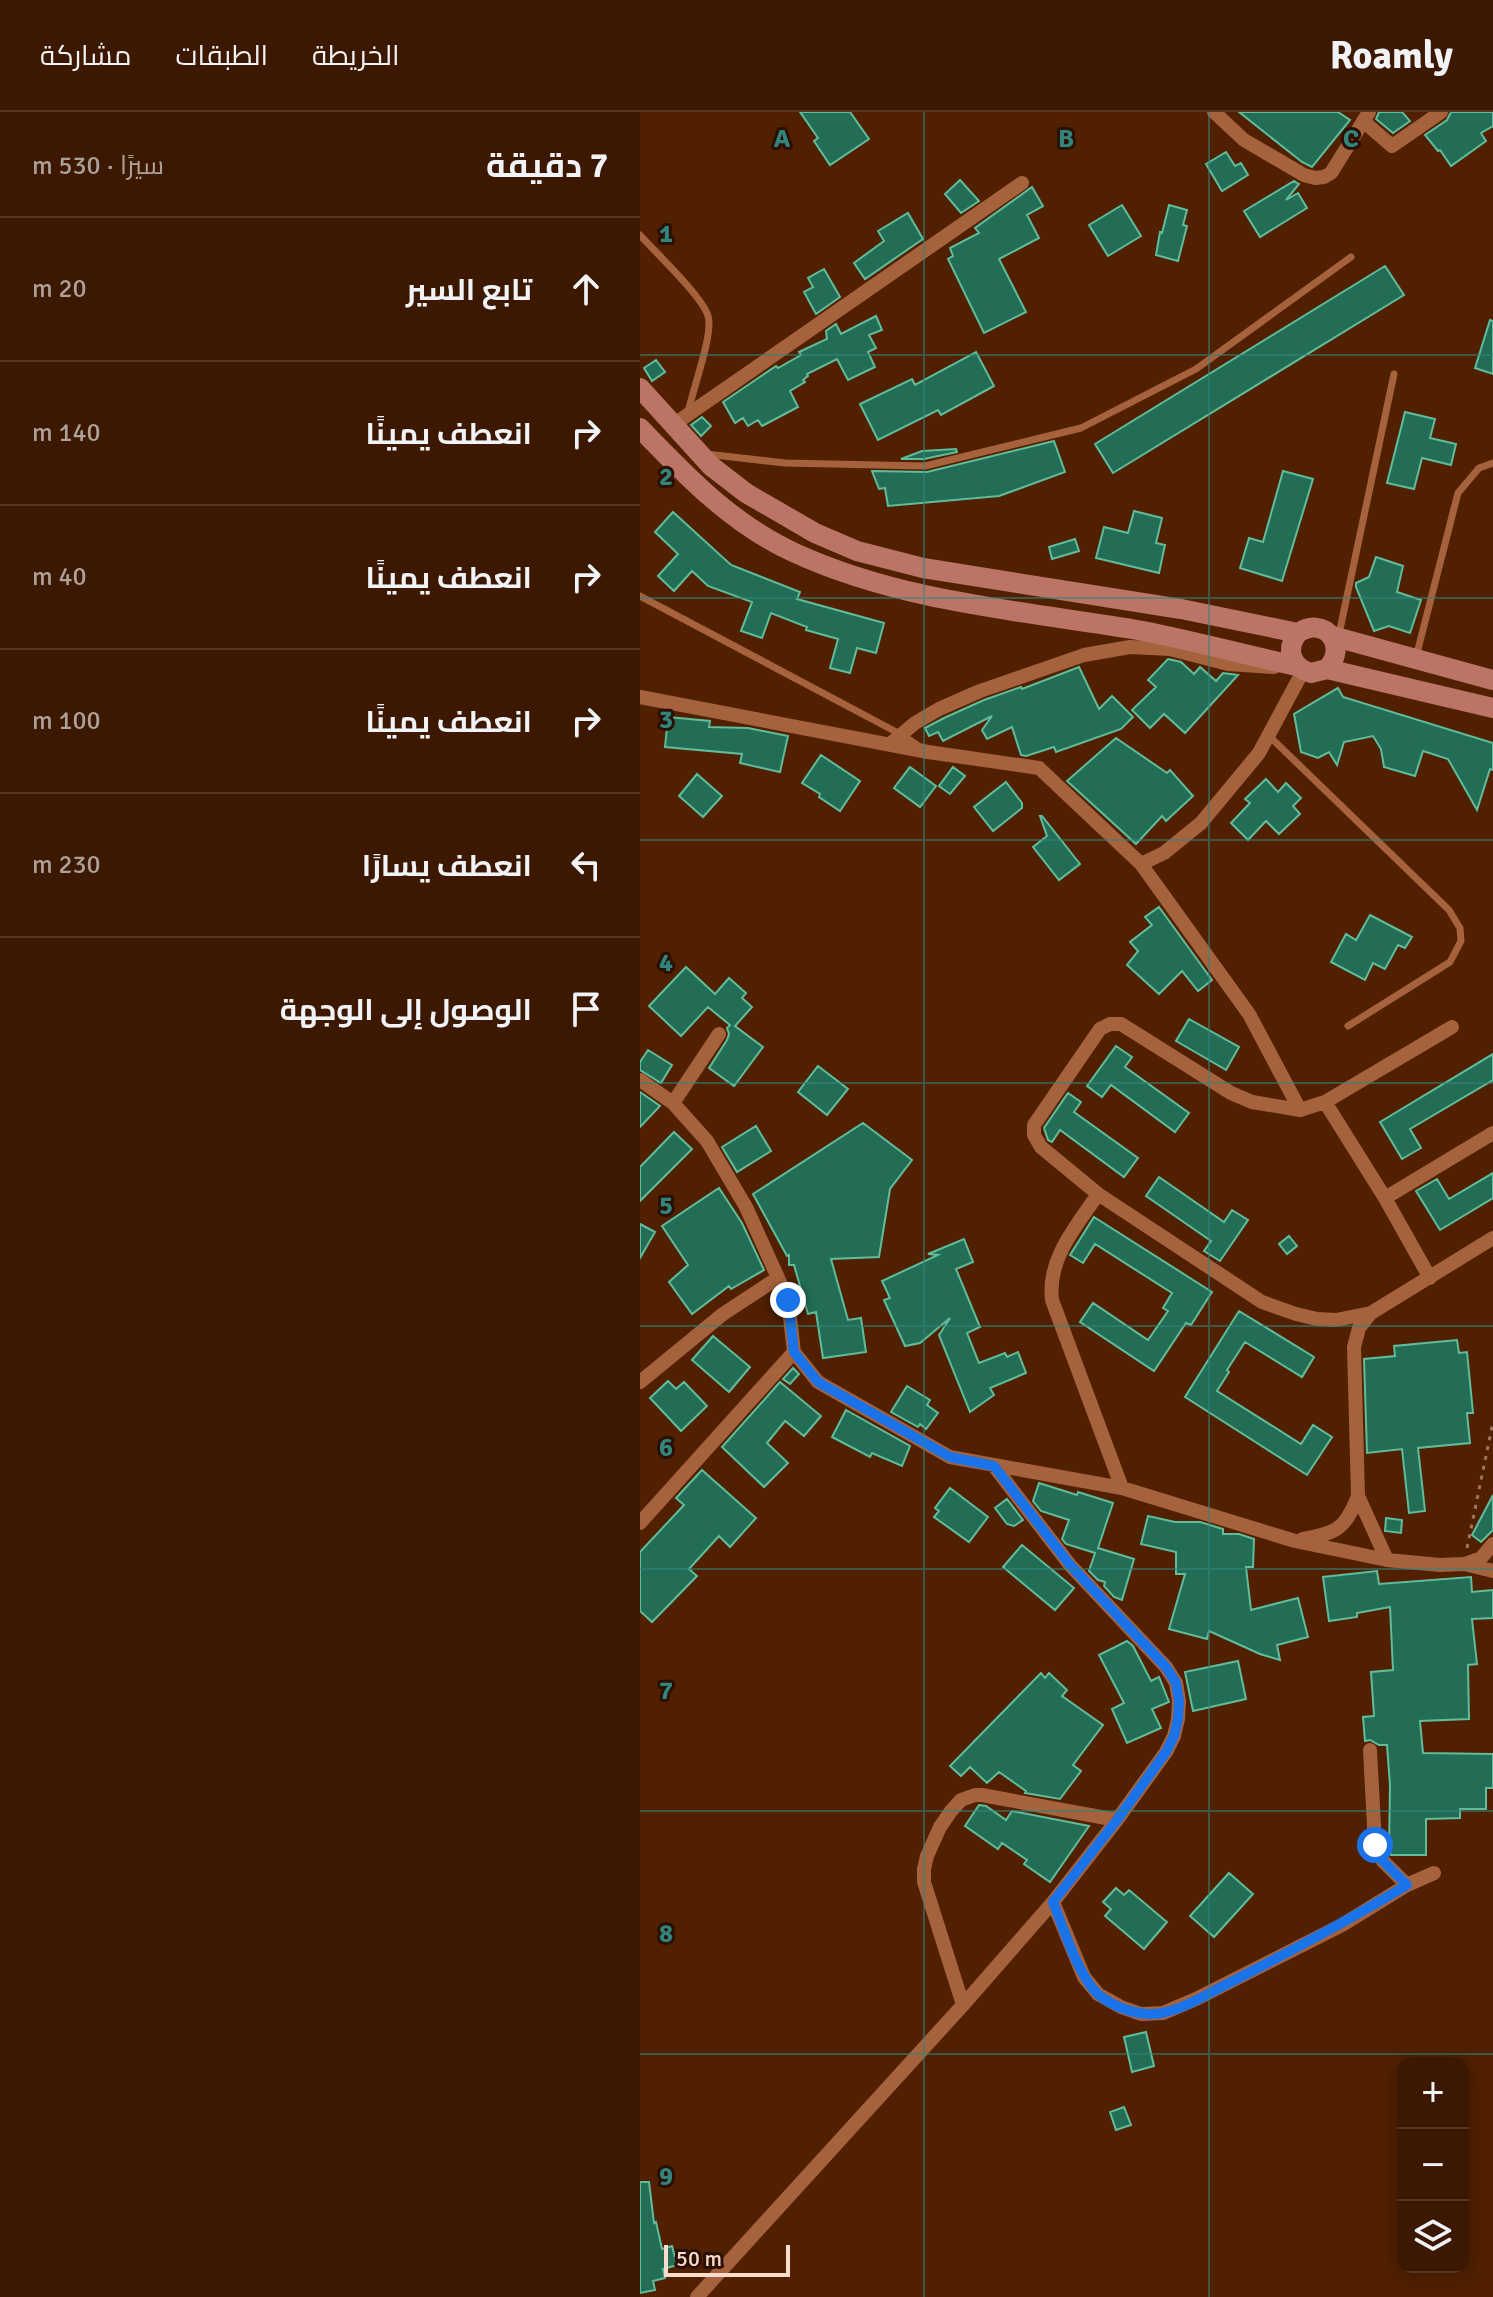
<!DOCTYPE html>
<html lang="ar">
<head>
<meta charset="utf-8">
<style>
	body { margin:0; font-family:Signika,Cairo,sans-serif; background:#43210b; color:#f1f3f6; direction:rtl }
	.controls { position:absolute; right:24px; bottom:24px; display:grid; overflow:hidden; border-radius:16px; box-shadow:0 4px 20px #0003 }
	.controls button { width:72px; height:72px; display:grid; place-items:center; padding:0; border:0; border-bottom:2px solid #553723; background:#3c1801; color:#f1f3f6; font:40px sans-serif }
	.scale { position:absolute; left:24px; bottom:20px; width:126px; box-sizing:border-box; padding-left:8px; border:4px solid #fbdbcc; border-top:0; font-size:22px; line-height:28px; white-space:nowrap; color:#fbdbcc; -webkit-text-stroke:6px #2a0f02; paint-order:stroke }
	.stop { position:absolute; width:24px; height:24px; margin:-18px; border:6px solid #1a73e8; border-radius:50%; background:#fff }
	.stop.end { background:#1a73e8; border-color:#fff; box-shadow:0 2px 8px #0008 }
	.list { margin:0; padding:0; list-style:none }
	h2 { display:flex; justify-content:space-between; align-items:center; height:104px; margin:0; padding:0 32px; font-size:34px }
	h2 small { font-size:26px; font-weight:400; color:#aca099 }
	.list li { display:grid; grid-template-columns:52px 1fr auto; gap:24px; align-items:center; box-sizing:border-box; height:144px; padding:0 32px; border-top:2px solid #553723 }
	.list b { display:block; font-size:30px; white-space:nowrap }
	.list em { font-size:26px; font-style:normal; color:#aca099 }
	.icon { flex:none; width:44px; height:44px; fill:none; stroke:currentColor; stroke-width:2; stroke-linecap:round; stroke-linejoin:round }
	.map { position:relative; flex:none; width:853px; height:2185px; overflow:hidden; direction:ltr }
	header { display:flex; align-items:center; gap:48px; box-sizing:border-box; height:112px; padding:0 40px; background:#3c1801; border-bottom:2px solid #553723 }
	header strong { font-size:38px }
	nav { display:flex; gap:44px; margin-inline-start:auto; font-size:28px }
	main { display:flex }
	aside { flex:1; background:#3c1801 }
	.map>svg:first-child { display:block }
	.building { fill:#236d56; stroke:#5fbd9c; stroke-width:2 }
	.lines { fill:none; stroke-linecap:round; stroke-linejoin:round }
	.path { stroke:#9f765e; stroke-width:3; stroke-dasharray:4 6; stroke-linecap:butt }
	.lane { stroke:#a6623d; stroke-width:7 }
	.street { stroke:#a6623d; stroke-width:14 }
	.secondary { stroke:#bb7466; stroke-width:20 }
	.route { stroke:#1a73e8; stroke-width:10 }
	.grid { fill:none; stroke:#32857c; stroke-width:2; stroke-opacity:0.55 }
	.grid-label { font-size:26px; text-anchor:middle; font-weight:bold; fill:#32857c; stroke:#2a0f02; stroke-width:6; stroke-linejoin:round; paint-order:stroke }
</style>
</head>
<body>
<header>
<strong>Roamly</strong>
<nav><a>الخريطة</a><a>الطبقات</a><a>مشاركة</a></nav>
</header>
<main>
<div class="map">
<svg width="853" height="2185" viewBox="0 0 853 2185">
	<rect width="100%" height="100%" fill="#502001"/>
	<!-- building -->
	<path class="building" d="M160,0H210L229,27L190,53L174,29L178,26Z
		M599,0H698L710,8L672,55L662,50Z
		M739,0H762L770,9L753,21L736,7Z
		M811,0H853V14L841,21L846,29L811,54L800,38L798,39L785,23L807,8Z
		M586,40L595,54L601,51L608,63L582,79L566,52Z
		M320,68L339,89L321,101L305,82Z
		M654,69L659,72L646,88L658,81L667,96L620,125L604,99Z
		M392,75L403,94L387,103L399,126L359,147L386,200L344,221L308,147L313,144L310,136L339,121L335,116Z
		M482,93L501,124L468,144L449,113Z
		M529,93L547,98L543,113L547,114L538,149L516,143L520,120L522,121Z
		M268,101L283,127L225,167L214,151L244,129L238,119Z
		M745,154L764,183L473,361L455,332Z
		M184,157L200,185L176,202L164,180L173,175L168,166Z
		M236,204L242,218L229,223L236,236L228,240L235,255L208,268L197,247L167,262L168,264L163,268L165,270L150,279L158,295L122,314L118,308L108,314L103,306L95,311L83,290L136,254L138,256L161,243L159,240L187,227L186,219L196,212L201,222Z
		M850,208L853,209V262L835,256Z
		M336,240L354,274L301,303L298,298L238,328L220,292L272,267L275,273Z
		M16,248L25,260L12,269L4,256Z
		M765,300L795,307L790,326L816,332L811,353L782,346L774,377L747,371Z
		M62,305L71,314L61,324L51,313Z
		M414,329L425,360L359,384L248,394L245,376L239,377L232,359L287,360Z
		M316,337L317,340L284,347H261L282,339Z
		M643,359L673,367L642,469L600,456L609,426L623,430Z
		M494,399L522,406L516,431L525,433L519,461L456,446L464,415L488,421Z
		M33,400L91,453L160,480L157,487L244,511L236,541L217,536L210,561L190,556L198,527L166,518L167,515L131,501L122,526L101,519L112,490L68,474L52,459L34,479L18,464L38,442L15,420Z
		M435,427L439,439L412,447L409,435Z
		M736,445L763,454L757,480L781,488L770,521L749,514L734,519L716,475V471L729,465Z
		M528,547L541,550L554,562L560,555L576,569L583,561L598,563L545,621L524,602L510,616L492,598L516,575L508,568Z
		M439,555L459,597L472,584L493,605L481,617L416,640L414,635L386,644L381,643L372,615L347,627L342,618L352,604L303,629L298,620L289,624L285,616L304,606L344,588L381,575L382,577Z
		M698,576L703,585L853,631V658L850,657L837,698L808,647L783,639L775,664L744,655L741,637L733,624L704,630L697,653L689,640L678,646L661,640L654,602Z
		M28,605L70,609L69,615L108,616L148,624L140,660L100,651L102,642L25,635Z
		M476,626L527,661L530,658L553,684L526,709L522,704L496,732L427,669Z
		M181,643L220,669L200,699L179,685L180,682L162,671Z
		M270,655L296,674L280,695L254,676Z
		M313,655L325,664L310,682L299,674Z
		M57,662L82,684L63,705L39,684Z
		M626,667L638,680L646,671L661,686L653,694L660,702L639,722L626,709L608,728L591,711L610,691L605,687Z
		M366,670L382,691V696L353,719L334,695Z
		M400,704H402L440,752L419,768L393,735L407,724Z
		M519,795L572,868L558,879L542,859L519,882L487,853L498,839L490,830L512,813L505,805Z
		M730,803L772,825L765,836L758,833L745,857L733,851L725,868L691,850L706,822L716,828Z
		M46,855L75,882L89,866L106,881L102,886L112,895L95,914L123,935L94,974L69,956L87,928L89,922L87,916L90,913L68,895L41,924L9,894Z
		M549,907L599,935L586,958L536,929Z
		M476,934L492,945L485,955L549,1001L535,1020L471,973L462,985L447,974Z
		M8,938L32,953L21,971L0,958V950Z
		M853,942V968L770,1017L781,1036L762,1047L740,1010Z
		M178,954L208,977L187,1003L158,980Z
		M0,980L20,994L0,1015Z
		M428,981L441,990L434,1000L498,1046L484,1065L420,1018L412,1030L408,1028L404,1016Z
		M223,1011L272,1048L250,1077L239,1145L191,1147L208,1208L221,1206L226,1240L183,1246L176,1200L168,1202L154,1153H149V1143L147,1144L113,1082Z
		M116,1014L131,1039L97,1060L82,1035Z
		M34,1020L52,1037L0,1089V1055Z
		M853,1061V1086L800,1118L776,1079L797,1067L809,1087Z
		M519,1065L584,1110L592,1098L608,1108L580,1149L564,1139L571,1129L506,1084Z
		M79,1076L102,1111L124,1158L91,1177L89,1174L52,1202L29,1170L48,1153L22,1114Z
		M454,1105L572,1180L551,1213L546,1211L514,1259L440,1210L453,1191L508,1228L528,1199L523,1196L532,1181L455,1132L443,1151L430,1143Z
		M0,1112L15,1120L0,1146Z
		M649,1124L657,1134L647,1142L639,1132Z
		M324,1127L333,1150L316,1157L340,1215L327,1221L339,1251L365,1241L367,1245L378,1240L386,1261L350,1276L354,1283L330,1300L299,1223L310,1206L280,1231L265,1234L244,1188L250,1186L242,1169L298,1143L288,1142Z
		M599,1199L674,1245L662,1265L605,1230L587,1258L589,1260L577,1279L661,1332L673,1313L692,1325L667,1363L545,1285Z
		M73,1224L110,1255L89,1280L52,1248Z
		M817,1228L819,1241L827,1240L833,1301H827L830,1331L778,1336L785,1399L769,1401L762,1337L727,1341L724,1247L755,1244L754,1234Z
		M153,1256L159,1262L150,1272L143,1267Z
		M28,1269L36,1277L44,1270L67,1294L41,1319L10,1286Z
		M140,1270L181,1304L164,1324L145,1309L127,1331L148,1351L124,1375L82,1335Z
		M267,1274L290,1288L287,1293L298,1301L286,1317L280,1312L278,1315L251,1300Z
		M206,1298L270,1334L262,1354L232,1341L230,1345L192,1325Z
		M62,1358L116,1406L90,1435L79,1424L49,1457L57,1464L12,1510L0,1499V1440L44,1393L36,1386Z
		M399,1371L437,1383L438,1380L473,1391L458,1436L494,1447L482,1488L474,1485L464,1474L465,1470L458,1468L449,1459L455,1441L426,1432L422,1427L429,1408L401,1399L393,1389Z
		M310,1376L348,1405L329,1430L294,1405L299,1399L295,1396Z
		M853,1383V1418L841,1430L832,1423Z
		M367,1387L383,1408L374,1414L367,1412L355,1396Z
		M508,1404L535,1410H560L583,1417V1422H599L614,1427L613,1455H606L611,1498L658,1486L668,1525L637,1533L640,1548L620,1542L569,1519L567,1527L529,1517L545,1462H536V1440L501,1432Z
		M746,1406L762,1408L761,1421L745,1419Z
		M382,1433L434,1476L415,1498L363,1455Z
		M737,1459L739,1472L831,1465L832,1480L853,1478V1506L832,1507L837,1552L828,1553L829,1607L780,1609L783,1641L853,1642V1676H846V1697H820V1706L786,1707V1743H751L749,1739L750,1673L747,1633H739L730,1628L725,1629L723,1605L734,1604L731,1560L753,1558L750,1495L717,1501V1505L689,1509L683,1465Z
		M487,1529L493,1534L511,1569L519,1565L529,1590L512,1597L521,1616L487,1631L472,1597L484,1591L459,1543Z
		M598,1549L606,1587L553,1599L545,1560Z
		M401,1561L405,1566L409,1561L427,1578L422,1584L463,1613L433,1653L441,1659L420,1687L385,1681L386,1679L359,1660L347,1671L330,1655L321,1664L310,1654Z
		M339,1693L346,1694L366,1708L372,1699L449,1714L410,1770L384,1752L387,1748L362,1731L358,1737L325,1714Z
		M589,1761L613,1782L574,1825L550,1804Z
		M476,1776L484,1783L489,1778L527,1810L504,1837L465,1804L471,1797L463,1790Z
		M506,1920L514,1954L492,1960L484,1925Z
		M484,1995L491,2013L476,2018L470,2000Z
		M0,2070H9L14,2111L16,2110L22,2137L32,2134L37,2153L23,2157L25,2166L13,2169L15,2178L0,2181Z"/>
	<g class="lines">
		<!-- path -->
		<path class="path" d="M827,1436L853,1310"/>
		<!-- lane -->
		<path class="lane" d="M0,123C15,140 63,185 68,204C74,221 52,279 48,301
			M66,342L145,351L285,354L441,316L556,257L711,145
			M0,484L262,623L280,635
			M699,522L754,262
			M776,545L818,381L839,356L853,351
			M628,623L809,798L820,816L821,829L810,850L708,914"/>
		<!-- street -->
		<path class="street" d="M574,0L604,28L664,63L675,66L684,65L691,61L729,0
			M723,9L752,34L801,0
			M33,313L382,71
			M0,585L288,640L399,656L501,752L609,902L660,998
			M250,632L275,611L299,597L340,579L444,543L490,535L530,537L588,552L634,555
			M501,752L524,741L561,711L619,641L663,559
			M0,968L33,991L67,1029L106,1095L148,1188L154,1240L178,1270L310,1345L482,1376L655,1429L747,1448L800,1453L824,1452L853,1459
			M685,990L745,1086L790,1166
			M33,991L79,922
			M458,1082C436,1115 407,1147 412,1188L482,1376
			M745,1086L853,1021
			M731,1201L696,1208L677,1207L656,1202L622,1190L458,1082L401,1035L394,1023V1013L460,917L470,912H481L591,981L612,990L660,998L685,990L812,915
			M0,1270L83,1202L138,1166
			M718,1384L714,1235L719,1216L731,1201L853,1126
			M0,1411L154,1240
			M663,1427C697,1421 705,1417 718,1384L747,1448
			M825,1452L841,1446L853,1432
			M730,1638L735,1733L743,1749L767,1773
			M413,1790L444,1865L458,1882L481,1895L501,1902L523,1901L556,1887L702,1813L767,1773L794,1761
			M323,1893L284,1770V1757L287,1744L300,1715L311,1699L321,1688L335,1683H342L477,1708
			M57,2185L323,1893L413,1790L477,1708L526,1640L534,1624L538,1607L539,1589L536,1571L526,1555L430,1453L354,1354"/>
		<!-- secondary -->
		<path class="secondary" d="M0,276L71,354L106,381L175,421L217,439L283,456L541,497L658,521C685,503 709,534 687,557L671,561C651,555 645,537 658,521
			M0,316C46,364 93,413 155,441C264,491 386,499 503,519C554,529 606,543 657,554
			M692,524L853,568
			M687,557L853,596"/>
	</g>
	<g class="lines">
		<!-- route -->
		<path class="route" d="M148,1188L154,1240L178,1270L310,1345L354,1354L430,1453L526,1555L536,1571L539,1589L538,1607L534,1624L526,1640L477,1708L413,1790C423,1815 439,1866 459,1883C475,1896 501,1905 522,1901C545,1897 574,1878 595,1868C653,1838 711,1807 767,1773L743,1749L735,1733"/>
	</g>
	<!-- grid -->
	<path class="grid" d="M284,0V2185M569,0V2185M0,243H853M0,486H853M0,728H853M0,971H853M0,1214H853M0,1457H853M0,1699H853M0,1942H853"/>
	<g class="grid-label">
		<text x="142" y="35">A</text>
		<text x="426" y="35">B</text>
		<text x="711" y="35">C</text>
		<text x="26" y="130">1</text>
		<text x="26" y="373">2</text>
		<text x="26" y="616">3</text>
		<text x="26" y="859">4</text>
		<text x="26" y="1102">5</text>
		<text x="26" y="1344">6</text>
		<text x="26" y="1587">7</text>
		<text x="26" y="1830">8</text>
		<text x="26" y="2073">9</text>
	</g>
</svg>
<div class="controls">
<button>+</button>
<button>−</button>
<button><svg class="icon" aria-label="layers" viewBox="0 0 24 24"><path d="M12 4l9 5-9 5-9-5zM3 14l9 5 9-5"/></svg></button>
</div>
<div class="scale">50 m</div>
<div class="stop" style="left:735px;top:1733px"></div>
<div class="stop end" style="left:148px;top:1188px"></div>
</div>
<aside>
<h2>7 دقيقة<small>سيرًا · 530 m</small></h2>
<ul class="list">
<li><svg class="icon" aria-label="ahead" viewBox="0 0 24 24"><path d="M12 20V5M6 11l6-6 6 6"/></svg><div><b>تابع السير</b></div><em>20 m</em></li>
<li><svg class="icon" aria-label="right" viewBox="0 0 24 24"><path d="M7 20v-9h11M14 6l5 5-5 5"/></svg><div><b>انعطف يمينًا</b></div><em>140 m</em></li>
<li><svg class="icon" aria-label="right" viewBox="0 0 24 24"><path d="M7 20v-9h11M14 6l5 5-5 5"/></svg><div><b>انعطف يمينًا</b></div><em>40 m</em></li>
<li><svg class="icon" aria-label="right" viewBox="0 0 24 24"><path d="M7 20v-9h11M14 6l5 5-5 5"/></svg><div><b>انعطف يمينًا</b></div><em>100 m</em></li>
<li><svg class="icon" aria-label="left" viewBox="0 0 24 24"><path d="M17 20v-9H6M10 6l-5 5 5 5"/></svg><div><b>انعطف يسارًا</b></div><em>230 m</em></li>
<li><svg class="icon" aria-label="arrive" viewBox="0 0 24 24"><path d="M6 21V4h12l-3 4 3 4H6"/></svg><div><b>الوصول إلى الوجهة</b></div></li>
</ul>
</aside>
</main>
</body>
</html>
